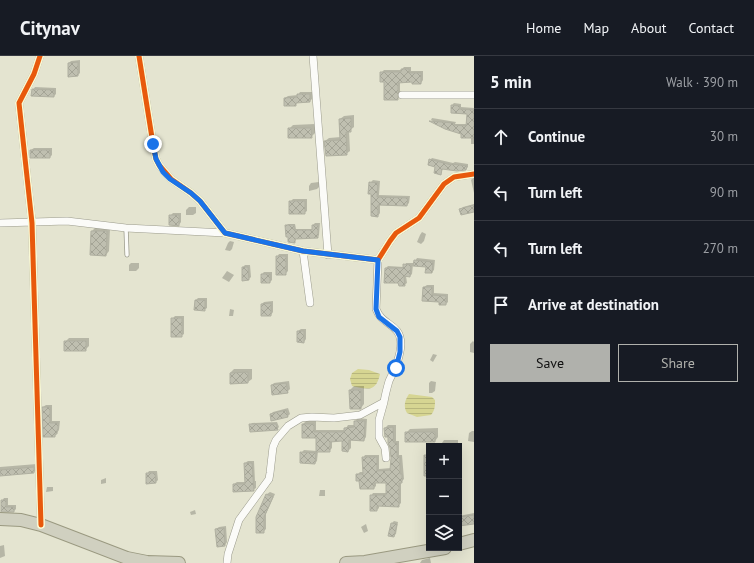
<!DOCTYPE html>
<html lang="en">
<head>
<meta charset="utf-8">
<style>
	body { margin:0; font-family:"PT Sans",sans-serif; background:#242831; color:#f1f3f6 }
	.controls { position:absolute; right:12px; bottom:12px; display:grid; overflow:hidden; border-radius:0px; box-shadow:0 4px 16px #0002 }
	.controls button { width:36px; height:36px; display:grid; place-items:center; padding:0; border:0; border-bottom:1px solid #363941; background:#171b24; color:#f1f3f6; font:20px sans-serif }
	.stop { position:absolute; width:12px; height:12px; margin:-9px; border:3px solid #1a73e8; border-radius:50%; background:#fff }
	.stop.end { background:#1a73e8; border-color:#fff; box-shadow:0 1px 4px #0008 }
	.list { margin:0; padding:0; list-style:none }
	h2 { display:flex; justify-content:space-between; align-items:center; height:52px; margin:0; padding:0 16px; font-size:17px }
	h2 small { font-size:13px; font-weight:400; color:#9ea1a6 }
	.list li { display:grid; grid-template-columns:26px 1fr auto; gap:12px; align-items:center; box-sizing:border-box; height:56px; padding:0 16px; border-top:1px solid #363941 }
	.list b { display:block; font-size:15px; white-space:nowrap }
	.list em { font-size:13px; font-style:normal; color:#9ea1a6 }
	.actions { display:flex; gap:8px; padding:12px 16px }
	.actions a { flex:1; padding:9px 0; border:1px solid #b0b1ac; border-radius:0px; text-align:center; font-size:14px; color:#b0b1ac }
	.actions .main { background:#b0b1ac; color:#111 }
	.icon { flex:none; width:22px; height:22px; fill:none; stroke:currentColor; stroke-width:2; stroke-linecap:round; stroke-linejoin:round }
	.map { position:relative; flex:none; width:474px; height:507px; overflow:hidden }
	header { display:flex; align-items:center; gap:24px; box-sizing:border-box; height:56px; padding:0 20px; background:#171b24; border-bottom:1px solid #363941 }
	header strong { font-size:19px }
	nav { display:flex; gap:22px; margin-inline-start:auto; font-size:14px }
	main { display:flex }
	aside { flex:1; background:#171b24 }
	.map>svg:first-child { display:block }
	.water { fill:url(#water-rules) }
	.shadow { fill:#0003 }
	.building { fill:url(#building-cross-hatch); stroke:#b0b0a1 }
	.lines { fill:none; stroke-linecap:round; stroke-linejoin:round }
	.lane-casing { stroke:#9b9b8c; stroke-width:5 }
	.street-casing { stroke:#9b9b8c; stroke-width:8 }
	.highway-casing { stroke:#9a9980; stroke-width:14 }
	.lane { stroke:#fbfbf8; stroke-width:3.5 }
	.street { stroke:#fbfbf8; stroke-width:7 }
	.highway { stroke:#d0d0c0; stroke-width:12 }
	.cycleway-casing { stroke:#f9f9d5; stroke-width:8 }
	.cycleway { stroke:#e8590c; stroke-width:5 }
	.route { stroke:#1a73e8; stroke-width:5 }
</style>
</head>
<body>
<header>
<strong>Citynav</strong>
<nav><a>Home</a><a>Map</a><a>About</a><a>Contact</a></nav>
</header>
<main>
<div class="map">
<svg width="474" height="507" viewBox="0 0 474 507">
	<defs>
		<pattern id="water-rules" width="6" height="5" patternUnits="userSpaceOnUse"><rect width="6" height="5" fill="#d6d592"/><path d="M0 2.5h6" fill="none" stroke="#b7b67d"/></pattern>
		<pattern id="building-cross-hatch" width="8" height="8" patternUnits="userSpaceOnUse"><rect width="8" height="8" fill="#bfbfb0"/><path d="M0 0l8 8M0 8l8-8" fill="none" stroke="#a4a496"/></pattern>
	</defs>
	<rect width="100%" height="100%" fill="#e4e4d0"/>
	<!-- water -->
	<path class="water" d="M358,313L369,314L380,318C376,337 367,333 352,330L350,323L352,317Z
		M409,338L432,341L435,344C435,350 435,354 431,359L417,361L407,357C403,350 405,344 409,338Z"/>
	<!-- shadow -->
	<path class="shadow" d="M80,4V17L78,19L69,7L71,5Z
		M404,11H411V15H423V24L421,27L413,25H400V40L397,43L381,17L384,14H401Z
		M35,31L56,32V38L54,40L33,34Z
		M300,36H312V43L310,45L298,46L295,49L285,42L288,40L298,39Z
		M454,47L461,48V51L474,52V88H471V81L446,72L431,64L432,62L456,66L455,68H467L468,58L452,56V49Z
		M354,59V71L349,75L350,95L346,98L325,85L329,82L341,81L340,63L344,60Z
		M315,68V77L311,81L289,73L293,69Z
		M34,92H52V99L50,101L31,94Z
		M432,102L453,107L455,106L468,108V111L466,113L444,112L440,117L430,104Z
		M474,121V137L471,124Z
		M373,124L380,125L379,139L410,140L409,147L407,149L380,148V157L378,160L370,127Z
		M319,126V131L317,133L309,135V130L311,127Z
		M293,143H307V155L304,157L290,146Z
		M474,148V155L460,154L463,151Z
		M189,151H196V157L193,159H186V154Z
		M173,157H181V166L179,169L170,160Z
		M315,167H320L319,179L317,181L296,182V184L294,186L286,170L288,168H295L296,173H313V169Z
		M96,171L110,172L109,195L106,199L92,175Z
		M422,176L426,178L424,185L421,188L417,186L420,179Z
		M230,185L234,186L232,193L230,195L225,194L228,187Z
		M279,198H288V215L285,218L277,201Z
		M417,202L435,204L434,214L432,216L427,210L413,209L412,218L410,220H406L407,227L404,229L399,226L386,212L388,210L404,211L406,207H414Z
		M131,207H139V212L136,215H129V209Z
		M245,209H250L251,221L249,223L243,211Z
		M227,215L234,219L229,226L222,222Z
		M264,216H272V224L270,226L262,218Z
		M427,229H434V237L448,238V246L446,248L440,245L424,244V231Z
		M198,242H207V252L204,254L196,244Z
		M273,245V256L271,259L262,248L264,246Z
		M230,253L234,254L233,260H229Z
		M175,260H184V278L181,280L172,263Z
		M301,273H306V283L304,286L298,275Z
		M69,282H89V290L85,294L65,286Z
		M473,285L474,286V297L470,296V288Z
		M433,298L437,299L433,306L430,304Z
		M234,313H252V323L248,326L231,327L230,317Z
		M289,325L290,333L287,336L272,329L274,327Z
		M431,325L436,326L435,335L432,337H429V327Z
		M354,330H364V348L361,352L350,334Z
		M46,349H52V365H60L59,374L55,380L43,351Z
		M288,352L290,358L287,361L271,358L273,356Z
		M358,362L367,363L366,381L364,384L351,383V392L348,395L343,384L332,385V392L329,395H318L317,405L315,407L301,397L304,394L317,395V381L303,368L306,365H316V374H345L348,369H355V365Z
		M277,366L279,371L276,374L251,375L250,369L252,367Z
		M388,369H396V385H399V399H402L404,423L401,426V447L398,450L379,449V452L377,454L371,440L373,437H387V426H376V430L374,432L360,424L357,419L360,416H364L363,402L365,399H379V413L391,412L392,401L389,380L385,372Z
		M438,372V381L435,385L406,377L410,373Z
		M472,375H474V386L468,385L469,377Z
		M444,384H458V390H442V387Z
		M248,405H254L255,425H256V432L253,434L234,428L237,426H246L245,407Z
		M37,408L38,413L34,416L0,419V411Z
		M149,415H157L158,424L156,426L147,418Z
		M106,422V427L101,428V424Z
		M47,431H53V435L46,436Z
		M320,434H325V440H319Z
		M270,436L275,438L266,458V473L263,476L257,461L267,438Z
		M4,442H8V449H16V453L14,455H2V445Z
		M195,454L196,458L191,459L190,456Z
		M474,457V467L459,469V460Z
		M394,465L398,466L396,478L393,480L392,467Z
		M366,468L368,475L364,477L361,471Z
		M226,470L227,486L225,489H218L216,473L219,471Z
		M4,489L5,500L0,502V490Z
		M430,502L431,507H420L422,504Z"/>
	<!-- building -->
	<path class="building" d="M78,6V20L68,21V7Z
		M401,13H409V17H421V28H412V26L398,27V44H384V26H380V16H401Z
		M32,33L54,34V41L31,40Z
		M297,38H310V46L296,47V50H284V42L297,41Z
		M451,49L460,50L459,53L474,54V82H461V78L445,73L429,65L454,67V69L466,70L467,58L451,57Z
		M351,62V76H346L347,99L326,100L324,85L340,84L339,63Z
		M288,72H311L312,82H288Z
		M30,94H50V102H30Z
		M429,103L451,109L452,108L467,110L466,114L457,115L442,113L441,119L434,117L435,111L428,109Z
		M369,126L378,127L377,141L408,142L407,150L378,149V161L371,160V138H368Z
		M289,145H305V158H289Z
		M474,149V156L461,159L459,153Z
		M169,159H179V170L169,169Z
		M285,169H294V174H312V169H318V182L295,183V187L288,186V181H286Z
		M91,175H107L106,200L90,199Z
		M276,200H286V219H276Z
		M414,204L433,206L432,217H425L426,211L413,210Z
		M403,208L411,209L410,221L404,220L405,230H399L398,227H384L385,212H403Z
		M242,211H248L249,224L242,225Z
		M261,218H270V227H261Z
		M423,231H432V239L446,240V249H439V246L422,245Z
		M195,244H205V255L194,254Z
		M271,247V260H261V248Z
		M171,262H182V281H171Z
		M297,275H304V287L297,286Z
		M64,285H86V295H64Z
		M248,316V327L230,328V317Z
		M286,327L288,337L272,339L271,329Z
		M349,334H361V353H350Z
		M42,351H50V367H58V373L57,374V378H55V381H43Z
		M286,354L288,361L271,365L270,358Z
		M354,365H365L364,385L349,384L348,396L342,395V385L330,386V396H316V382H302V368H314V376H344V372L354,371Z
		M249,368H276L278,374L250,376Z
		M393,371L394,387H397V401H400V418H402V427H399V451L377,450V455H370V439H386V427H374V433H360L359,425H356V418H363L362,401H377V415L390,414L391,402L390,392L388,387V381H385L384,372Z
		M405,376H435V386H405Z
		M300,396L316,397L315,408L300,407Z
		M424,399H429V420H424Z
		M244,407H252L254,435L233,436V428H245Z
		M34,411V417L0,420V414Z
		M146,417H155L156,427L146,428Z
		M266,438L273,441L264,461V477H256V461Z
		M1,444H6V451H14V456H1Z
		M474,459V468L459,470V461Z
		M391,467L397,468L394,481L388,480Z
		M224,472L225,490L217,491L215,473Z"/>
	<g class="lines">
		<defs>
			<path id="lane" d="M126,172L127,199"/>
			<path id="street" d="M40,0L34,18L19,47L32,167L41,469
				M139,0L153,88L156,103L159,109L171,123L191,137L200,145L225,177L303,195L378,204L390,185L396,177L419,162L444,128L454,121L474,118
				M313,0L328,199
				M402,39H474
				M0,167L67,165L126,172L225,177
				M303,195L310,247
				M384,346L379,364V381L385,392L386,402
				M227,507L228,498L239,464L269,423L270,417L273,391L276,384L288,370L301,362L312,361L334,362L360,359L384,346C385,340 387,332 389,325C395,313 407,288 397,275C390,266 381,266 376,253L378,204"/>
			<path id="highway" d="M0,463L21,464L41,469L127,502L147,506L179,507
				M459,488L474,484
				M346,507L365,506L445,492"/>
		</defs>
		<!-- lane casing -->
		<use href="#lane" class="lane-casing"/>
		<!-- street casing -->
		<use href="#street" class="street-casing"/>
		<!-- highway casing -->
		<use href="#highway" class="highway-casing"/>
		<!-- lane -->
		<use href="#lane" class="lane"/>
		<!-- street -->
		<use href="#street" class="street"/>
		<!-- highway -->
		<use href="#highway" class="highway"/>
		<defs>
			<path id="cycleway" d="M40,0L34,18L19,47L32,167L41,469
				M139,0L153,88L156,103L159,109L171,123L191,137L200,145L225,177L303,195L378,204L390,185L396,177L419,162L444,128L454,121L474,118"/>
		</defs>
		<!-- cycleway casing -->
		<use href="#cycleway" class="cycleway-casing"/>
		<!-- cycleway -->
		<use href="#cycleway" class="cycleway"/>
	</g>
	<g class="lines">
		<!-- route -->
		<path class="route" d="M153,88L156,103L163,116L170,123L191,137L200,145L225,177L303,195L378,204L376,253L379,261L397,275L400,281V296L396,312"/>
	</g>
</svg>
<div class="controls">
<button>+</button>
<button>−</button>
<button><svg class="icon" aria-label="layers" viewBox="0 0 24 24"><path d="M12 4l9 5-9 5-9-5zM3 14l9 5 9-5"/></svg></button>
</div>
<div class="stop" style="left:396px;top:312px"></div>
<div class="stop end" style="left:153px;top:88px"></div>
</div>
<aside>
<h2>5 min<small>Walk · 390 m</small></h2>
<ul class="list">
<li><svg class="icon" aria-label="ahead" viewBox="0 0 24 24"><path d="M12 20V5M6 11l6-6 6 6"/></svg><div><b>Continue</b></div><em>30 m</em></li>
<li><svg class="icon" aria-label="left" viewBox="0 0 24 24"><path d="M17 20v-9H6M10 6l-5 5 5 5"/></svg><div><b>Turn left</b></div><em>90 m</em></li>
<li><svg class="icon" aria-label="left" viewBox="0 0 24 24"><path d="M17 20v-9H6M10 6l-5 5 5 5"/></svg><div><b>Turn left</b></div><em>270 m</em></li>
<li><svg class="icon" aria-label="arrive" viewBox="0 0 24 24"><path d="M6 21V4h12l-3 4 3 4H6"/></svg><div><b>Arrive at destination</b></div></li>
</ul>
<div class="actions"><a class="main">Save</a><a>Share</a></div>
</aside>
</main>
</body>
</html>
